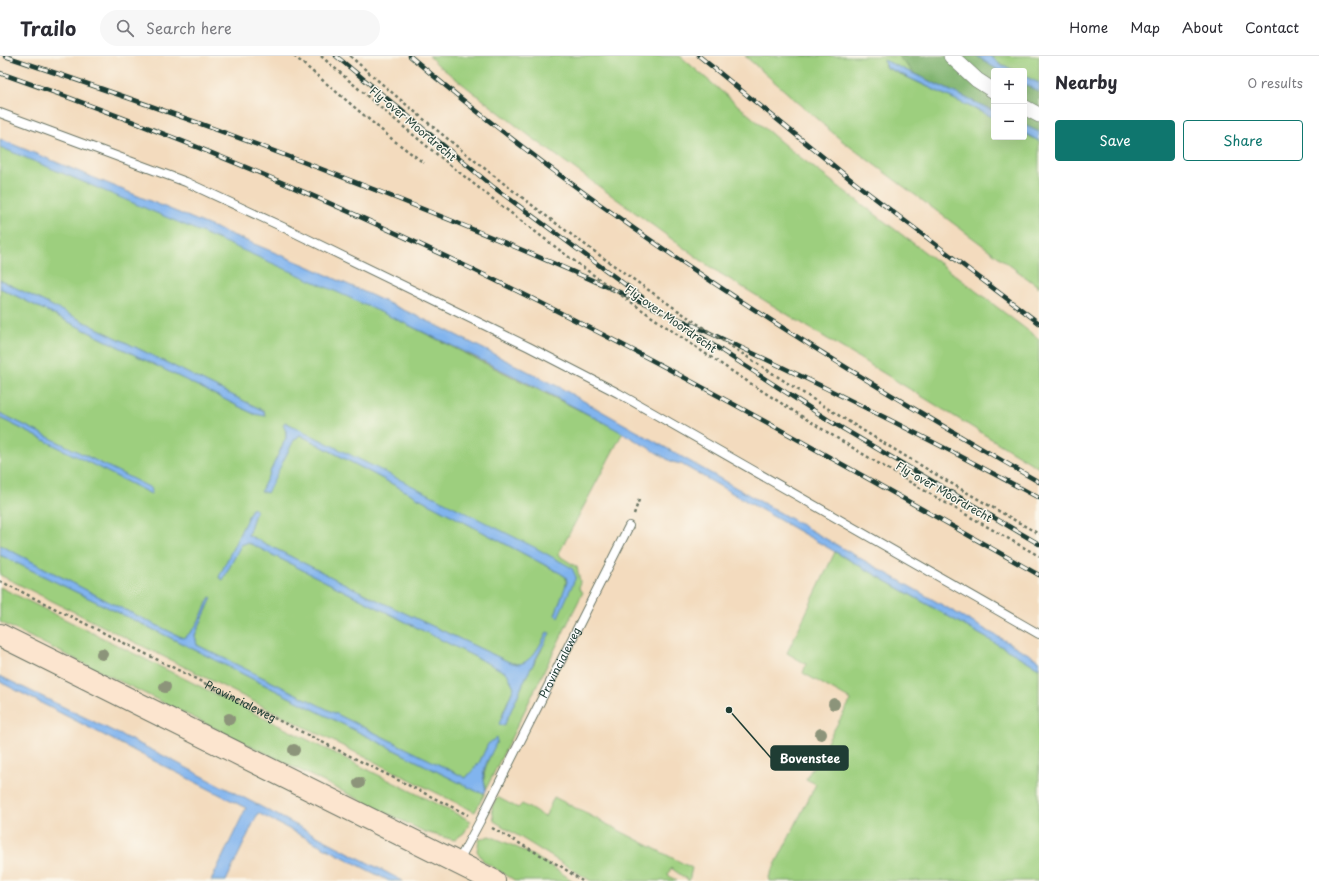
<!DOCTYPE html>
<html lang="en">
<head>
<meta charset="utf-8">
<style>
	body { margin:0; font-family:"Playpen Sans",sans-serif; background:#f7f7f7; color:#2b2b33 }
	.controls { position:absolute; right:12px; top:12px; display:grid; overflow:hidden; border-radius:4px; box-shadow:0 4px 16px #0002 }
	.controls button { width:36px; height:36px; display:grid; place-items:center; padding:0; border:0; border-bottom:1px solid #e1e1e2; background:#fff; color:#2b2b33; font:20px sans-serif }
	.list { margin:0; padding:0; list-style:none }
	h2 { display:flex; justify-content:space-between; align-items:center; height:52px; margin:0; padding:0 16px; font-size:17px }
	h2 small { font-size:13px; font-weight:400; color:#7c7c81 }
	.actions { display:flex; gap:8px; padding:12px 16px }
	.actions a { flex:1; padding:9px 0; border:1px solid #0f766e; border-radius:4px; text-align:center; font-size:14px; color:#0f766e }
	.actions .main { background:#0f766e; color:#fff }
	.icon { flex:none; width:22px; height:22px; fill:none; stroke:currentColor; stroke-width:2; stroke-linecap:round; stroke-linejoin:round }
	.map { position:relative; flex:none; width:1039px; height:825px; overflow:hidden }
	header { display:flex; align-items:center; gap:24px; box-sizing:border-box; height:56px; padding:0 20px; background:#fff; border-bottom:1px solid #e1e1e2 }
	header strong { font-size:19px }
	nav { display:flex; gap:22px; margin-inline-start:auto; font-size:14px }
	.search { width:280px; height:36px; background:#f7f7f7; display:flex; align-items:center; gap:10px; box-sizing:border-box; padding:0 14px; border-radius:22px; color:#7c7c81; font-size:15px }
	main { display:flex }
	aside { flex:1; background:#fff }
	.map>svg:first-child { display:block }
	.green { fill:#9dcf7e; stroke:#5e8659; fill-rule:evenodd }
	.forest { fill:#7eb26d; stroke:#4e7850 }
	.water { fill:#81b4ee; stroke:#507891 }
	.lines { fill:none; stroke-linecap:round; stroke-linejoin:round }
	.service-casing { stroke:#697464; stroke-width:10 }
	.minor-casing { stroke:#697464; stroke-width:16 }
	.secondary-casing { stroke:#697464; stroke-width:24 }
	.path { stroke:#697464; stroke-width:2.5; stroke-dasharray:3 3; stroke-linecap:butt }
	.service { stroke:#fff; stroke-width:8 }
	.minor { stroke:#fff; stroke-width:15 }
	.secondary { stroke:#fce5cf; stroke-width:22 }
	.rail-casing { stroke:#1f3d34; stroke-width:4.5 }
	.rail { stroke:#fbf7ec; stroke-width:3; stroke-dasharray:9; stroke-linecap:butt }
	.path-bridge { stroke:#697464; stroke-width:2.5; stroke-dasharray:3 3; stroke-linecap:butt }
	.tree { fill:#8c947a }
	.labels { text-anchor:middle; stroke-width:3; stroke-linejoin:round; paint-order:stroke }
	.street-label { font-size:11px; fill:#1f3d34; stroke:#fbf7ec }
	.leader { fill:none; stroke:#1f3d34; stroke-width:1.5 }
	.callout-dot { fill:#1f3d34; stroke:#fbf7ec; stroke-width:1.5 }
	.callout { fill:#1f3d34; stroke:#1f3d34; stroke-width:1.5 }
	.callout-label { font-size:12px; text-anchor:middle; font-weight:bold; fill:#fff }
</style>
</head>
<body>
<header>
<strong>Trailo</strong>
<div class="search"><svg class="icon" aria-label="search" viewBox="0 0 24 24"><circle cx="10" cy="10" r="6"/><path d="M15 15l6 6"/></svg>Search here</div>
<nav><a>Home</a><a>Map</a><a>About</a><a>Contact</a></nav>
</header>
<main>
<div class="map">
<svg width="1039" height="825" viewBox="0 0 1039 825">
	<rect width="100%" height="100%" fill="#fbf7ec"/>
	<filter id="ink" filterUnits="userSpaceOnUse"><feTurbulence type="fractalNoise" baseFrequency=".025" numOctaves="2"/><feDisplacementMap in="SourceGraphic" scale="8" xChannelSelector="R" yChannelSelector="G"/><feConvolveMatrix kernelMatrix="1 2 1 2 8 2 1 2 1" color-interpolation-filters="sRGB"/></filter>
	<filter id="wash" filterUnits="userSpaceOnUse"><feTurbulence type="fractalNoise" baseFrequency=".012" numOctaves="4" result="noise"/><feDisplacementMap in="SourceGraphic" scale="16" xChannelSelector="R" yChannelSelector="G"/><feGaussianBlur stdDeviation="0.9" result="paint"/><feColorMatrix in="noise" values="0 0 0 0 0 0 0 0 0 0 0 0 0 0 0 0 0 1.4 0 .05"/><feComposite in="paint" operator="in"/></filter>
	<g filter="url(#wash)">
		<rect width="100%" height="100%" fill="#f3dbbe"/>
		<!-- green -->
		<path class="green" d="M429,0H680L788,92L1039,283V412L713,213L531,81L438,9Z
			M745,0H898L915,18L884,5L885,11L994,62V81H1024V77L1039,85V231L841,84Z
			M990,0H1039V27L1024,20V15C1010,15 1001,8 990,0Z
			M0,91L181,166L364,247L623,376L558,499L577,511L580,525L579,533L583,536L486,733C480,716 490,701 497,685L488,688L479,707L466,722L197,589L195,579L212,542L210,541C203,555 197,575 183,582L115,549L0,489V362L150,437L152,435L150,432L0,357V232L254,358L265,359L264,355L0,224ZM285,366L576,521L566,532V521L560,517L300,379L294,384L261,435L286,382ZM252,452L256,454L248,479L381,546L509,606C511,606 515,608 518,608C531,608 542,586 547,576L541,595L526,621L504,670L501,669L503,656L514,631L507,617L251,488L246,487L241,489L219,522Z
			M835,496L1039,612V825H770L769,821L816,728L806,723L851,644L803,617L806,608L787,597Z
			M0,499L183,588L478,736L485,737L475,756L0,519Z
			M0,531L471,765L464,777L454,784L425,776L0,566Z
			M497,741L518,752L522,748L545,761L554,741L692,812L689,825L671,812L668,819L677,825H591L494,765L492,751Z
			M489,780C518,790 548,807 573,825H516L484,806L477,795L479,784Z"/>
		<!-- forest -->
		<path class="forest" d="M898,0H977L999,15H994V55L915,18Z
			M1024,28L1039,36V76L1024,69Z"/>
		<!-- water -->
		<path class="water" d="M977,0H990L999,7L1015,15H999Z
			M884,4L994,55V62L886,11Z
			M1024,20L1039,27V36L1024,28Z
			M1024,69L1039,76V85L1024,77Z
			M0,83L305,209L432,267L559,331L1039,604V612L681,408L672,406C604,364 532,329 461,294C310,221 155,156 0,91Z
			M0,224L264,355L265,360L254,358L0,232Z
			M0,357L151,432L152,435L151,438L0,362Z
			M285,366L534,491L572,512L576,521L558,561L555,559L567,526L566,521L560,517L300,379L294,384L267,437L261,435L286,382V375L283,369Z
			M252,452L256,454L248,479L381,546L509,606C511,606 515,608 518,608C531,608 542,586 547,576L550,577L526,621L504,670L499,668L514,631L507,617L251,488L246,487L241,489L223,524L219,521Z
			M0,489L115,549L183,582C197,575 203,555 210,541L212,542L195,579L197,589L466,722L479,707L488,688L496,682L497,685C493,695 486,705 484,715C482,723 487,731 485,737L478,736L183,588L0,499Z
			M0,620L162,699L403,825H389L258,757L226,825H211L246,752L0,626Z"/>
	</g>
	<g filter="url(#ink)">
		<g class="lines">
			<defs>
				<g id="service">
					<path d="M0,57L186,126L287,173L529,291L618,337L1039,578"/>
					<path id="s2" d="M458,806L480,765L629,470"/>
				</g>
				<path id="minor" d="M951,0L977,24L994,35
					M1024,51L1039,59"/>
				<path id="secondary" d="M0,579L494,825"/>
			</defs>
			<!-- service casing -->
			<use href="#service" class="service-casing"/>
			<!-- minor casing -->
			<use href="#minor" class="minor-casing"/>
			<!-- secondary casing -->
			<use href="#secondary" class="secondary-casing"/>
			<!-- path -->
			<g class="path">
				<path d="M294,0L392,83L424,107"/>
				<path d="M634,458L640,441"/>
				<path id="s1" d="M0,525L468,759"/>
				<path d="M492,772L562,811L582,825"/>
			</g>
			<!-- service -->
			<use href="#service" class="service"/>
			<!-- minor -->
			<use href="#minor" class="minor"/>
			<!-- secondary -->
			<use href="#secondary" class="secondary"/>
			<defs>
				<path id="rail" d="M5,0C362,118 709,263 1039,442
					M336,0L492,130L642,241
					M410,0C603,165 820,300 1039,426
					M699,0L855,127L1039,267
					M0,17C190,83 375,163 555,254C719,337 879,429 1039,519
					M676,265L830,365L1039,488"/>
			</defs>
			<!-- rail casing -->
			<use href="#rail" class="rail-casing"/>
			<!-- rail -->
			<use href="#rail" class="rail"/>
			<!-- path-bridge -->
			<path class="path-bridge" d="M321,0C465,127 619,244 781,347C865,401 952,451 1039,500
				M350,0C560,186 795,340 1039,478"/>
		</g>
		<!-- trees -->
		<g class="tree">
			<circle cx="102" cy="598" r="6"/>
			<circle cx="165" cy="631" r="6"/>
			<circle cx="834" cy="648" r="6"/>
			<circle cx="229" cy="663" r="6"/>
			<circle cx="821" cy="678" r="6"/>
			<circle cx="294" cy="694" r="6"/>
			<circle cx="812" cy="695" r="6"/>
			<circle cx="359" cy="727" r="6"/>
		</g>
	</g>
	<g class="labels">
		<!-- street labels -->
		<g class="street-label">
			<text transform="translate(413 68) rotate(40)" y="4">Fly-over Moordrecht</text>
			<text transform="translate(671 263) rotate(35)" y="4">Fly-over Moordrecht</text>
			<text transform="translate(944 436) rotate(30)" y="4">Fly-over Moordrecht</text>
			<text dy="4" stroke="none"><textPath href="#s2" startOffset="224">Provincialeweg</textPath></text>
			<text dy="4" stroke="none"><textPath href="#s1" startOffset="269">Provincialeweg</textPath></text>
		</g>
	</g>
	<!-- callouts -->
	<path class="leader" d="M729 654L771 702"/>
	<circle class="callout-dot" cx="729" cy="654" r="4"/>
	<rect class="callout" x="771" y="690" width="77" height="24" rx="4"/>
	<g class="callout-label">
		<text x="810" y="707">Bovenstee</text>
	</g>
</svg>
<div class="controls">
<button>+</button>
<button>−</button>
</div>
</div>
<aside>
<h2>Nearby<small>0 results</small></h2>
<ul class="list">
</ul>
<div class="actions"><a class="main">Save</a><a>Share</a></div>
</aside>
</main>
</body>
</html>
